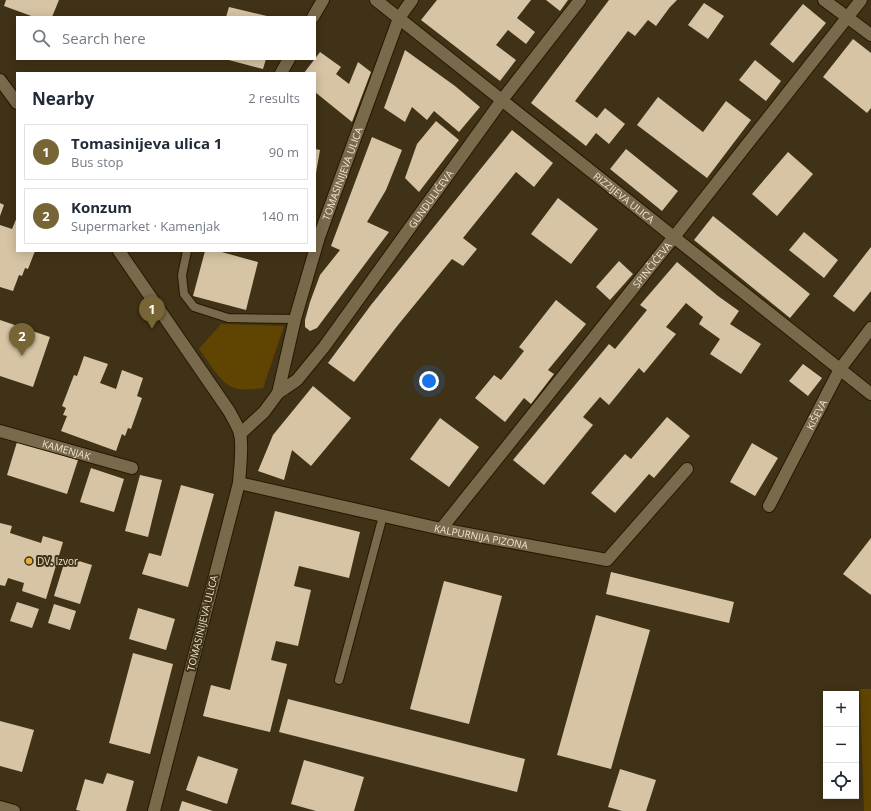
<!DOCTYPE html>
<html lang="en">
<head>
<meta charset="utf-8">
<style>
	body { margin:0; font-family:"Open Sans",sans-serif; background:#f2f2f3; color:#1f2937 }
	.controls { position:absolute; right:12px; bottom:12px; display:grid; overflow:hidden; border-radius:0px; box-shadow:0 2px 10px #0003 }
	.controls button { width:36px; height:36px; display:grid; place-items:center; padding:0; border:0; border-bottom:1px solid #e0e1e3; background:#fff; color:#1f2937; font:20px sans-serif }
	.you { position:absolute; left:429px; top:381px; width:14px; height:14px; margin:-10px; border:3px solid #fff; border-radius:50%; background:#1a73e8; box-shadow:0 0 0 6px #1a73e833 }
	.badge { display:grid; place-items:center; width:26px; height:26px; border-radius:50%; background:#786536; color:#fff; font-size:13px; font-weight:700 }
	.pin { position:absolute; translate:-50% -33px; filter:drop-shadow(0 1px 2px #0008) }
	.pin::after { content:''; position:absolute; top:21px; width:14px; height:12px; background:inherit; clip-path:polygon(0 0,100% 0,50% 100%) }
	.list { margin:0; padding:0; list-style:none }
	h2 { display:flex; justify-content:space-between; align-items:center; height:52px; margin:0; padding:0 16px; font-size:17px }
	h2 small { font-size:13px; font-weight:400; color:#747a83 }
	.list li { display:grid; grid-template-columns:26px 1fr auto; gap:12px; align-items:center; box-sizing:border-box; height:56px; margin:0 8px 8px; padding:0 8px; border:1px solid #e0e1e3; border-radius:0px }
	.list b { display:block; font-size:15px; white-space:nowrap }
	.list p { margin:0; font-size:13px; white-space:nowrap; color:#747a83 }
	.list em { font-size:13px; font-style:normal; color:#747a83 }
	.icon { flex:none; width:22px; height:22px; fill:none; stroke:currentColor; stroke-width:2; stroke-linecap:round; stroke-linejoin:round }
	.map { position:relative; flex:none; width:871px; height:811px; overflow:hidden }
	.search { position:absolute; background:#fff; box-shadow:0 2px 10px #0003; left:16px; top:16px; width:300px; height:44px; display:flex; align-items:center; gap:10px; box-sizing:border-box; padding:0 14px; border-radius:0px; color:#747a83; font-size:15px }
	.panel { position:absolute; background:#fff; box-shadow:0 2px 10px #0003; left:16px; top:72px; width:300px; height:180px; border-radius:0px }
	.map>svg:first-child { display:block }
	.green { fill:#604502 }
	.building { fill:#d6c4a4 }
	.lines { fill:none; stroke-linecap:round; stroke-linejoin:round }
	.lane-casing { stroke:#261900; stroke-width:10 }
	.street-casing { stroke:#261900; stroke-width:14 }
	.secondary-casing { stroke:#261900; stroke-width:14 }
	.lane { stroke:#7a6a4c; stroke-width:8 }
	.street { stroke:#7a6a4c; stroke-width:12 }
	.secondary { stroke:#7a6a4c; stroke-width:12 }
	.poi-dot { fill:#e4ae35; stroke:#403216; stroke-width:1.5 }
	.labels { text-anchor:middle; stroke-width:4; stroke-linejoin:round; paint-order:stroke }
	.street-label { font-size:10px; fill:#eee5d4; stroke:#403216 }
	.poi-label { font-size:10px; fill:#eee5d4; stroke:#403216; text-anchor:start }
</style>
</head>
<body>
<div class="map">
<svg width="871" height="811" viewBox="0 0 871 811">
	<rect width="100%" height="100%" fill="#403216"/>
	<!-- green -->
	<path class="green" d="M221,324L284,326L263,388C254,389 244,391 235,388C221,385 208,360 199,349Z
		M860,689H871V811H864Z"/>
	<!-- building -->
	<path class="building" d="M6,0H59L52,17H34L4,6Z
		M437,0H531L517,18L535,32L526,44L508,30L496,45L516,60L500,81L421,20Z
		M546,0H568L560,11Z
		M609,0H677L670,7L656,26L648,20L635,36L628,31L575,101L597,118L605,108L625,124L609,144L596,133L586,146L531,103Z
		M704,3L724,16L708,39L688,25Z
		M803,4L826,23L793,63L770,44Z
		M229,7L267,16V17H226Z
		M853,39L871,53V108L867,113L823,77Z
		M405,50L455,86L480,107L459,132L434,111L427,120L412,107L405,122L384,108Z
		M320,52L341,67L336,74L349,84L358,62L371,72L352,122L315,92V73H304Z
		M225,59H266L263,69Z
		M755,60L781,81L766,101L739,80Z
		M658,97L703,132L726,101L751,120L707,178L637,125Z
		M436,121L459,140L419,192L405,178L417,144Z
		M512,130L553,163L534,187L516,172L463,238L477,249L463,266L452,259L398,325L354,382L328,363L371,305Z
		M372,137L402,150L386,190L367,222L389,232L317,328L310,331L305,327V320L310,302L320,275L340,250L331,246Z
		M315,149L320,150L316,173H315Z
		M626,149L678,191L662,211L610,169Z
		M788,152L813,174L777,216L752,194Z
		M558,198L598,229L571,264L531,234Z
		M0,203L4,205L0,216Z
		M713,216L810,294L790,318L694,240Z
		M17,217V251H35L28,269L25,268L22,276L19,275L13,291L0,287V225L12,229Z
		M804,232L838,260L824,278L789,250Z
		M871,247V291L854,312L833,296Z
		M205,251H218L258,262L246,310L193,296Z
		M619,261L633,274L610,300L596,287Z
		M677,262L718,296L739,311L730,324L761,344L741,374L710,354L720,339L699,324L703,317L686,303L666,327L676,334L644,373L639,368L609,405L600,397L583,417L593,425L544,485L513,460L609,344L615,349L647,310L640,305Z
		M556,300L586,324L548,370L554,374L531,404L524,398L505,422L475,398L494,375L501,380L524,351L519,347Z
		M0,320L50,337L33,387L0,376Z
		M84,356L108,364L100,383L116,389L122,370L143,378L137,396L142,398L131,429L128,428L125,436L122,434L116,451L61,431L67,416L63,415L66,408L62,406L74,375L77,376Z
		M803,364L822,378L808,396L789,381Z
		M313,386L351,418L311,466L292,450L284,480L258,471L273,435Z
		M667,417L690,436L654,478L649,474L615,513L591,493L625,454L631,459Z
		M440,418L479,447L449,487L410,459Z
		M17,442L78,460L67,494L7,475Z
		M752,443L778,458L755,496L730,482Z
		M91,468L124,479L114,512L80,502Z
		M140,475L162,480L148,537L125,531Z
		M181,485L214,494L188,587L142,574L149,553L161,556Z
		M275,511L360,532L349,578L299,566L294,586L311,590L298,646L276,641L271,660L287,664L270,732L203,716L211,685L230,690Z
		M0,523L12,526L10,533L41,543L43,536L63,542L46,599L22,591L24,583L8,578L5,586L0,585Z
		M871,538V595L843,574Z
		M66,557L92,565L80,604L54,596Z
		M611,572L734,602L729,623L606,594Z
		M444,581L502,596L469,724L410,709Z
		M17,602L39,609L32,628L10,621Z
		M54,604L76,611L70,630L48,623Z
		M138,608L175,619L166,650L129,639Z
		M596,615L650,630L611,769L557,755Z
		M133,653L173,664L150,754L109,743Z
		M288,699L525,759L517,792L279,732Z
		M0,721L34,730L22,772L0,766Z
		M198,756L238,769L227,804L186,790Z
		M304,760L364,777L354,811H316L291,804Z
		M620,769L656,780L646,811H622L608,807Z
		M107,773L134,781L126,811H81L76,810L85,779L103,784Z
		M182,801L213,811H179Z"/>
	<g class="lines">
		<defs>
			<path id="lane" d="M187,251L182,275L184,294L194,307L228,318L295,319
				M339,680L383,516"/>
			<g id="street">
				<path d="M824,0L871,35"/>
				<path d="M313,17L323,0"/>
				<path d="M281,73L289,59"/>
				<path id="s1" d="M278,393L297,380L324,347L502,100L580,0"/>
				<path id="s2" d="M0,431L132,468"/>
				<path id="s3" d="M240,434L264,412L278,393L295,319L319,237L399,18L412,0"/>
				<path id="s4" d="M239,483L441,529L607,560L687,469"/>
				<path id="s5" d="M769,506L840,369L871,328"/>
				<path id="s6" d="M441,529L674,237L861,0"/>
			</g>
			<g id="secondary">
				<path id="s7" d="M376,0L871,394"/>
				<path d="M0,80L17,103"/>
				<path d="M119,251L229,411C233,418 237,425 240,433C243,447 240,468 239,483L154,811"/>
				<path d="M0,807L14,811"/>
			</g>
		</defs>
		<!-- lane casing -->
		<use href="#lane" class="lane-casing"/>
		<!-- street casing -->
		<use href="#street" class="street-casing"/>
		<!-- secondary casing -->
		<use href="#secondary" class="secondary-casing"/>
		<!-- lane -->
		<use href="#lane" class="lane"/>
		<!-- street -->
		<use href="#street" class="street"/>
		<!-- secondary -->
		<use href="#secondary" class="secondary"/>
	</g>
	<!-- markers -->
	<circle class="poi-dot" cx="29" cy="561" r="4"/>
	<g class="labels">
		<!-- street labels -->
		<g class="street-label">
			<text dy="4" stroke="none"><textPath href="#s3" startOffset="285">TOMASINIJEVA ULICA</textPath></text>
			<text dy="4" stroke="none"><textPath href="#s7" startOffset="317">RIZZIJEVA ULICA</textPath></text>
			<text dy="4" stroke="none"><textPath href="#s1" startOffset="248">GUNDULIĆEVA</textPath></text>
			<text dy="4" stroke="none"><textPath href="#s6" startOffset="338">SPINČIĆEVA</textPath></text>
			<text dy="4" stroke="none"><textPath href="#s5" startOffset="103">KIŠEVA</textPath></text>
			<text dy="4" stroke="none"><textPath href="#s2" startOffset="69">KAMENJAK</textPath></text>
			<text dy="4" stroke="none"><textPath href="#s4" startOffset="248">KALPURNIJA PIZONA</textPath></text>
			<text transform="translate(202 623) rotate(-76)" y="4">TOMASINIJEVA ULICA</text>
		</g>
		<!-- poi labels -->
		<g class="poi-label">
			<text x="37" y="565">DV. Izvor</text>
		</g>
	</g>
</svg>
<div class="controls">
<button>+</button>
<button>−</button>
<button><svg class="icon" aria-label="locate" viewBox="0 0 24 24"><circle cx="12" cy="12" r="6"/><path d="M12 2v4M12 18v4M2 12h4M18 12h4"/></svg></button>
</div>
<div class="you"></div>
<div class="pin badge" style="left:152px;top:329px">1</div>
<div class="pin badge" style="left:22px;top:356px">2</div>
<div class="search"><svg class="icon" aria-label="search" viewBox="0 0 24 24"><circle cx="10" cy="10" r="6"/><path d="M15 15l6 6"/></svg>Search here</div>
<section class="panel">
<h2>Nearby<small>2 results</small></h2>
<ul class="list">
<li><span class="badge">1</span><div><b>Tomasinijeva ulica 1</b><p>Bus stop</p></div><em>90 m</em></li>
<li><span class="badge">2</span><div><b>Konzum</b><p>Supermarket · Kamenjak</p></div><em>140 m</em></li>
</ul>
</section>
</div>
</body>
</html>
